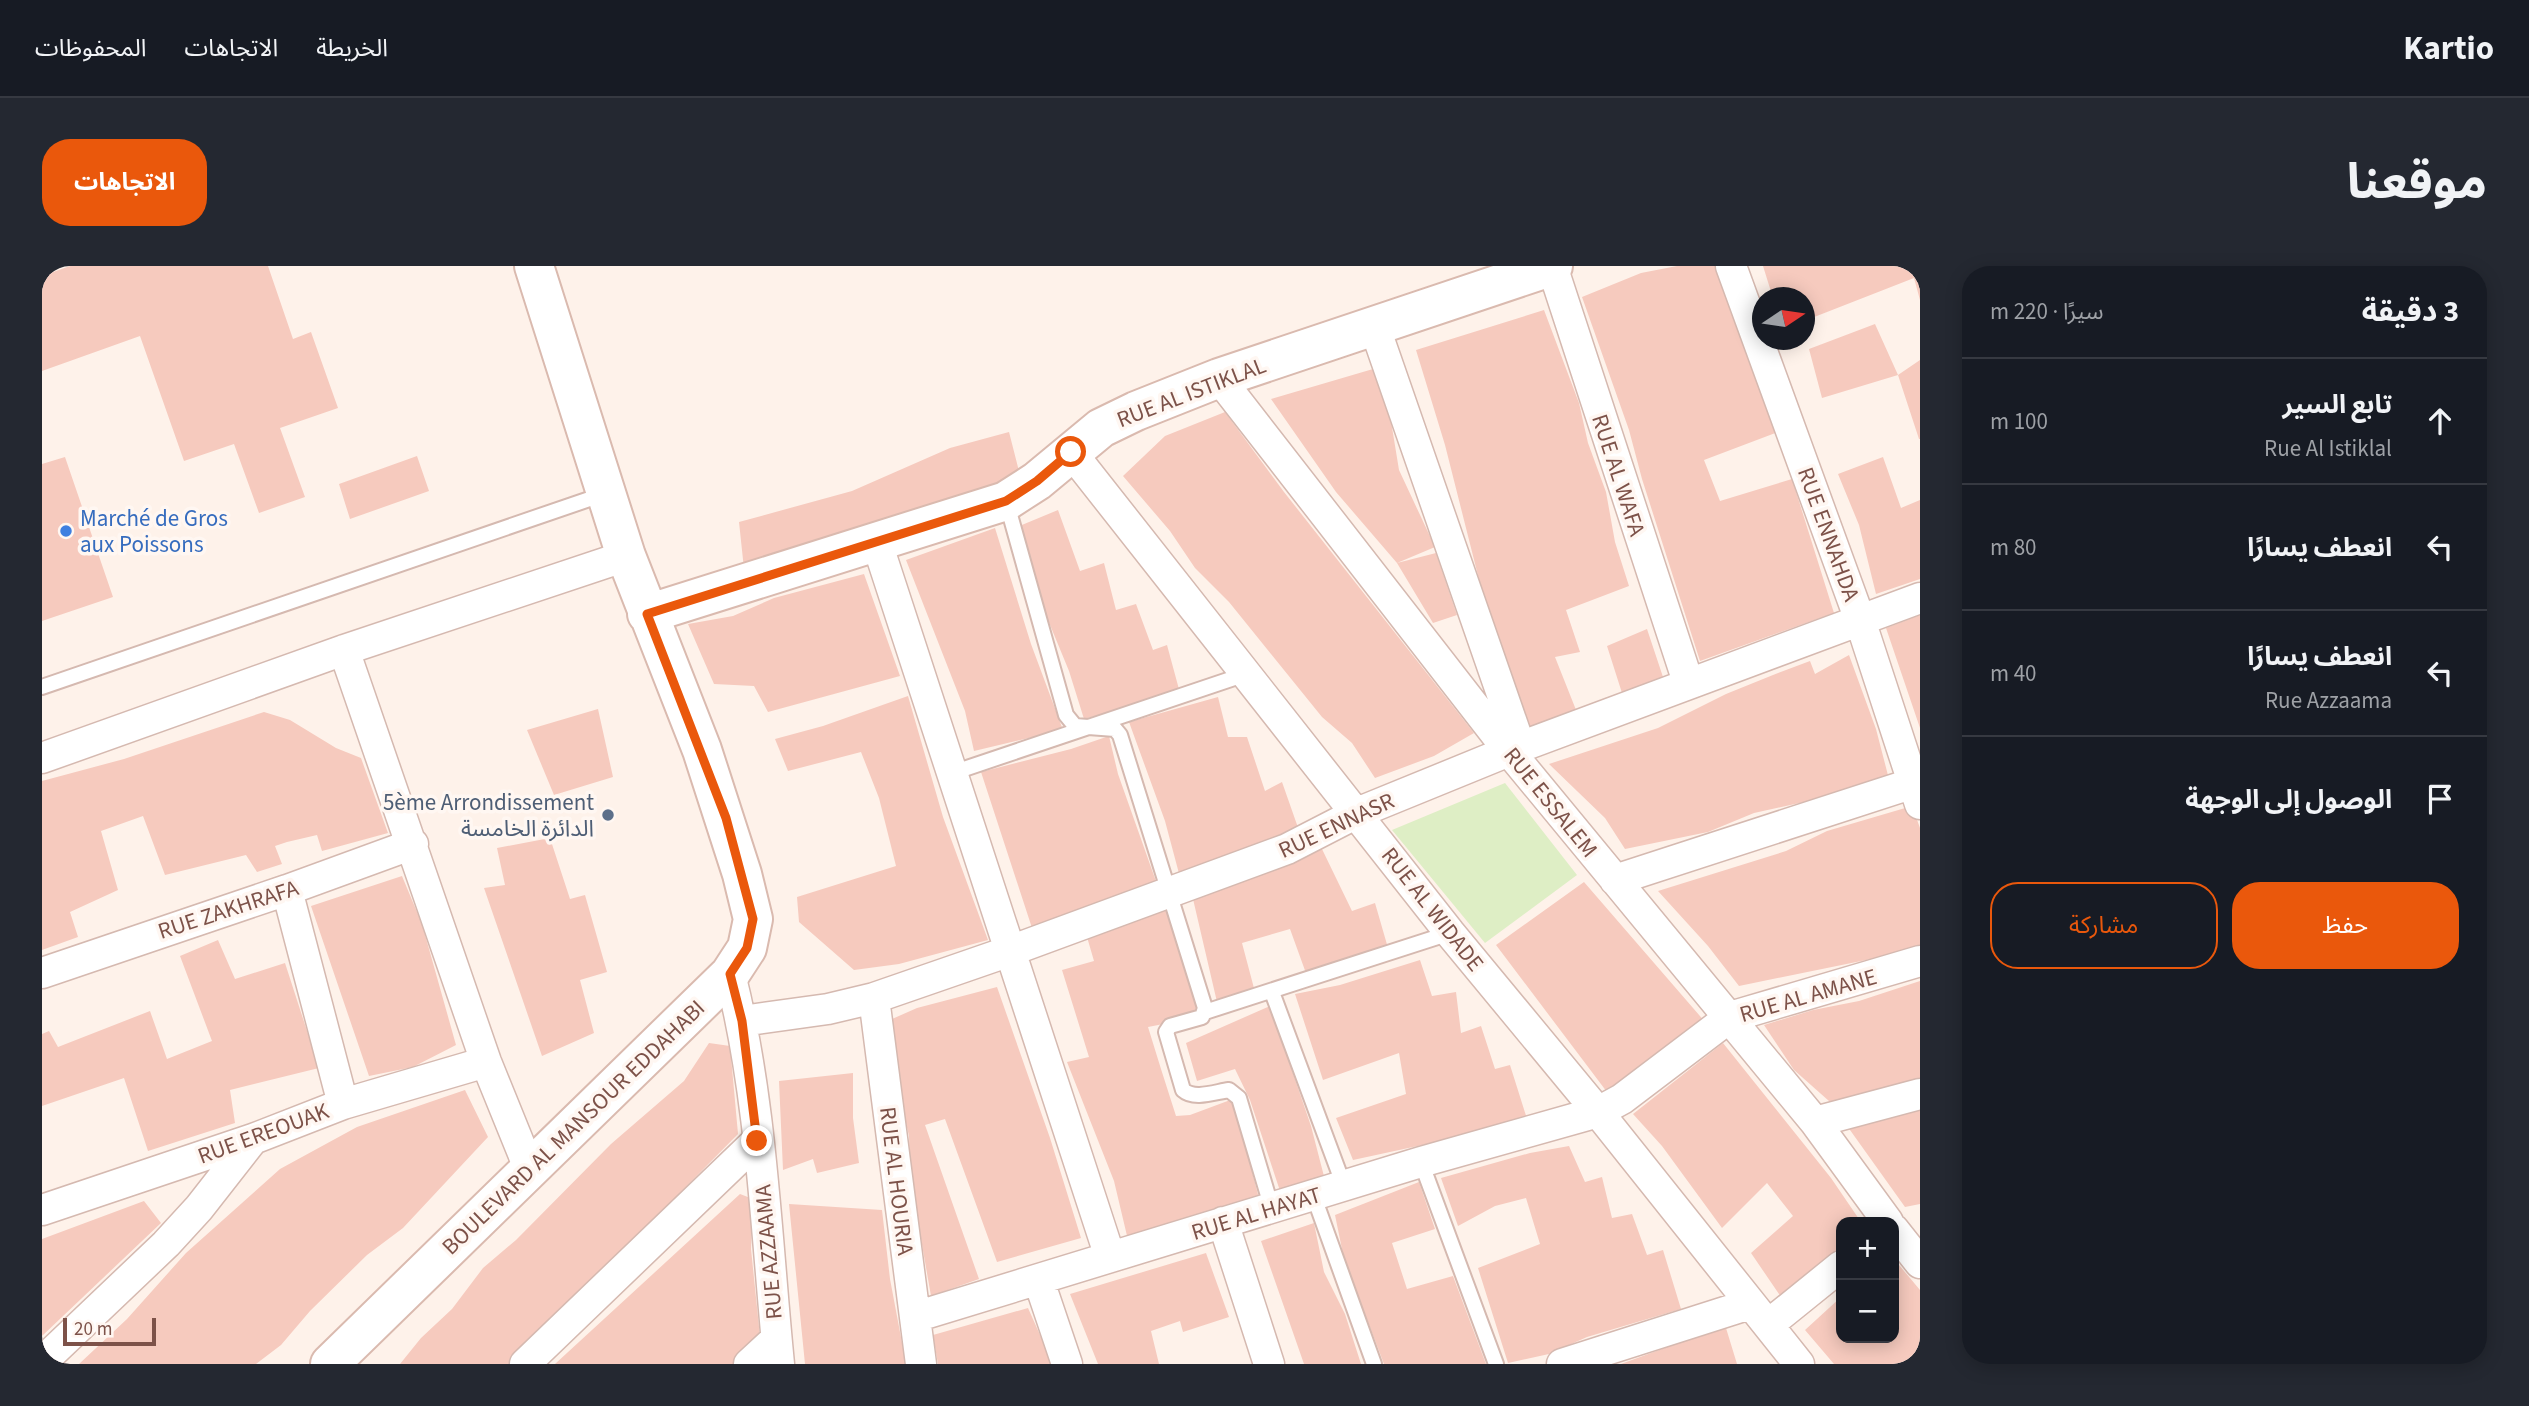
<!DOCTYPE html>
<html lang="ar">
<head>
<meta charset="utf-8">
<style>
	body { margin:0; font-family:"Source Sans 3","Noto Sans Arabic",sans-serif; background:#242831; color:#f1f3f6; direction:rtl }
	.controls { position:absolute; right:21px; bottom:21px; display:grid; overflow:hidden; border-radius:14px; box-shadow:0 4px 18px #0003 }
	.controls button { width:63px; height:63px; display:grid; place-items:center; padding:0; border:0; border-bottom:2px solid #363941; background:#171b24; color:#f1f3f6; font:35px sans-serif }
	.compass { position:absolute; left:1710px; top:21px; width:63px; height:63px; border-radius:50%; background:#171b24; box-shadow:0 4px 18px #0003; rotate:77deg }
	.scale { position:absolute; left:21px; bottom:18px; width:93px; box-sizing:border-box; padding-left:7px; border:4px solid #7d5249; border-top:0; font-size:19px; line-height:24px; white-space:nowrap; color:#7d5249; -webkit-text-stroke:5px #fff7f2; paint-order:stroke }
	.stop { position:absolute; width:21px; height:21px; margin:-16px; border:5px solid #ea580c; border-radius:50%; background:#fff }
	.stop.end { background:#ea580c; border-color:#fff; box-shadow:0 2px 7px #0008 }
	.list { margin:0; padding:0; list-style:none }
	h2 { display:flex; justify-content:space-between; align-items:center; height:91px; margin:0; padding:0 28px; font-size:30px }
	h2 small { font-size:23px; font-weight:400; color:#9ea1a6 }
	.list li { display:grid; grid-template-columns:46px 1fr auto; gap:21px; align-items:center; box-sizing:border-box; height:126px; padding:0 28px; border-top:2px solid #363941 }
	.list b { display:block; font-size:26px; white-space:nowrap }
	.list p { margin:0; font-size:23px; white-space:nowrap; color:#9ea1a6 }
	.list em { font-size:23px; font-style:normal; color:#9ea1a6 }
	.actions { display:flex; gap:14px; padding:21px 28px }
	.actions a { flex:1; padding:16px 0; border:2px solid #ea580c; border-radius:28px; text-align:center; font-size:24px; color:#ea580c }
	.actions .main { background:#ea580c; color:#fff }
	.icon { flex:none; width:38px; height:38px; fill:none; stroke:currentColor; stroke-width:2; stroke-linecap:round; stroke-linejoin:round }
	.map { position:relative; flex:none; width:1878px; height:1098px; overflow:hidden; direction:ltr; border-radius:28px }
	header { display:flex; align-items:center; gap:42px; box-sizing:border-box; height:98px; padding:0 35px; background:#171b24; border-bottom:2px solid #363941 }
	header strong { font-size:33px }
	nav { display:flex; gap:38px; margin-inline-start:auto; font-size:24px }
	.intro { display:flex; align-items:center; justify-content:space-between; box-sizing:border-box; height:168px; padding:0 42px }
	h1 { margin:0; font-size:49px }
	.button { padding:18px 32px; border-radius:28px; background:#ea580c; color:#fff; font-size:24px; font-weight:700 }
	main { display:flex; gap:42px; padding:0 42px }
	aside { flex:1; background:#171b24; border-radius:28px; box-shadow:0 4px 18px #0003 }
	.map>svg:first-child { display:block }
	.green { fill:#deeec5 }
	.building { fill:#f6cabe }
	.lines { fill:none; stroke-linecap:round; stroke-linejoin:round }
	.lane-casing { stroke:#d5b9b0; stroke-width:18 }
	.street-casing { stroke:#d5b9b0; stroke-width:33 }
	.secondary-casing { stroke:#dabaaf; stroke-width:42 }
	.lane { stroke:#fff; stroke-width:14 }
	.street { stroke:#fff; stroke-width:30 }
	.secondary { stroke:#fff; stroke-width:38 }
	.route { stroke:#ea580c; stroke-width:9 }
	.shop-dot { fill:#3f7fe0; stroke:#fff7f2; stroke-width:2.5 }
	.service-dot { fill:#5c6f8a; stroke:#fff7f2; stroke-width:2.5 }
	.labels { text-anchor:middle; stroke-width:7; stroke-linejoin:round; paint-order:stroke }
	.street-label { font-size:23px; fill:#7d5249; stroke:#fff7f2 }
	.shop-label { font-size:23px; fill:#366cbe; stroke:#fff7f2; text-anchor:start }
	.service-label { font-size:23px; fill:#4e5e75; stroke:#fff7f2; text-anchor:end }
</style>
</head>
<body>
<header>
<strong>Kartio</strong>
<nav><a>الخريطة</a><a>الاتجاهات</a><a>المحفوظات</a></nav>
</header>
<div class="intro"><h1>موقعنا</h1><a class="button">الاتجاهات</a></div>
<main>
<aside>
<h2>3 دقيقة<small>سيرًا · 220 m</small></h2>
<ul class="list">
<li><svg class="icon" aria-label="ahead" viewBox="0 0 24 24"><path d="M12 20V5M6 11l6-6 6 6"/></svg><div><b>تابع السير</b><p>Rue Al Istiklal</p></div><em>100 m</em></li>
<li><svg class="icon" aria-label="left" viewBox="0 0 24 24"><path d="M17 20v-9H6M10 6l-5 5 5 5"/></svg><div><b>انعطف يسارًا</b></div><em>80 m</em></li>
<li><svg class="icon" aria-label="left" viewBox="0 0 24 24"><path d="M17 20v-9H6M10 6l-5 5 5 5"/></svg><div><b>انعطف يسارًا</b><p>Rue Azzaama</p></div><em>40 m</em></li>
<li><svg class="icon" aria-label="arrive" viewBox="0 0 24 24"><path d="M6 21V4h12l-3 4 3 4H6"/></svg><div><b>الوصول إلى الوجهة</b></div></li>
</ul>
<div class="actions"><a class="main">حفظ</a><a>مشاركة</a></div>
</aside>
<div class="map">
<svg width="1878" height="1098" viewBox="0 0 1878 1098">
	<rect width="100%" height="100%" fill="#fef2ea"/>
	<!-- green -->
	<path class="green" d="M1463,517L1535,609L1443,677L1350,564Z"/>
	<!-- building -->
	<path class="building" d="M28,0H226L251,73L269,66L296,142L238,162L263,231L217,247L192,178L142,195L98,70L0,105V10Z
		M1635,0H1677L1736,166L1662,194L1678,235L1750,213L1792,347L1658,395L1600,213L1587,164L1540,31L1599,7Z
		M1721,0H1878V34L1872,12L1762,55V32H1731Z
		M1502,44L1537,137L1546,177L1564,226L1573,276L1587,320L1524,344L1538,386L1513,391L1538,454L1486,473L1448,357L1403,179L1374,84Z
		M1833,58L1856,109L1780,132L1767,83Z
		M1878,94V173H1877L1856,109Z
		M1331,103L1348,149L1357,204L1393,281L1355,297L1294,226L1229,133Z
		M1183,146L1242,226L1432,467L1392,490L1333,512L1310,477L1280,451L1187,336L1153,302L1128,265L1081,210L1123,170Z
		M967,166L980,217L702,303L697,256L810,225L908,182Z
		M375,190L387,225L308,253L297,218Z
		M23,191L71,331L0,355V198Z
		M1841,191L1859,242L1878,234V313L1834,328L1817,259L1796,208Z
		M1016,244L1038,305L1062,297L1074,344L1094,338L1111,384L1125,379L1138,427L1042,453L1027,405L992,320L975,261Z
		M953,262L989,378L1021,464L932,485L923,445L864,294Z
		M1394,287L1415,349L1391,357L1355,297Z
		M822,308L858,410L726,446L712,420L672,418L646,358L691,350L732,332Z
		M1878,349V462L1844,362Z
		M1605,363L1622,414L1580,427L1565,380Z
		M1807,389L1834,463L1848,517L1712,547L1666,566L1583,583L1563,552L1507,498L1616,462L1684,428L1731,409L1768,395L1773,408Z
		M866,430L901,551L946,674L857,698L812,704L757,656L755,631L854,600L837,532L819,486L746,505L733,473L781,460Z
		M1176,431L1186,471H1205L1223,525L1240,516L1260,573L1139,615L1123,555L1087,456Z
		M556,443L571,511L512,529L485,464Z
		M222,446L248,454L294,482L319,492L346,567L280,585L275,569L245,576L233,580L240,598L215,606L204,589L123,609L101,550L59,565L76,624L28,646L36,671L0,684V515L82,493Z
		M1067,470L1076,508L1116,621L990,662L939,506L1029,483Z
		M1870,540L1878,562V683L1697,720L1666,680L1616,625L1744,585L1785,565Z
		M508,572L528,633L543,629L565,706L538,714L552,767L500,790L442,622L463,619L455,582Z
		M1279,581L1310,645L1333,637L1346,682L1265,710L1248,663L1200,677L1213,726L1175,736L1151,633Z
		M360,610L380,658L414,779L371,801L327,810L269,640Z
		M1542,616L1664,757L1568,830L1454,679Z
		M1126,638L1157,751L1106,761L1119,803L1134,850L1148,849L1191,833L1218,936L1174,943L1086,974L1072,915L1025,796L1047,791L1020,704L1052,695L1045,671Z
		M176,674L193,713L243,697L277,802L188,824L193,857L106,885L82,812L0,840V768L7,765L16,781L108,745L125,793L170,775L138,690Z
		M1378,694L1390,730L1414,726L1419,767L1439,760L1453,803L1468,799L1486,856L1311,894L1294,852L1364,828L1357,787L1281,814L1253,728L1298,719Z
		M1878,715V821L1796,843L1752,804L1722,759L1771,744L1817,735Z
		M955,721L1008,872L1039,972L955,996L903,853L883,859L937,1013L889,1030L868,910L867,870L841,757L875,742Z
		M1228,740L1269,860L1284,918L1240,931L1208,834L1193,803L1155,815L1144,777Z
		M667,777L688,780L696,868L469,1098H358L379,1072L410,1043L441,1002L474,974L569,878L642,815Z
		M1681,777L1789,912L1819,956H1799V980L1739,1031L1709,987L1751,950L1725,917L1680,962L1620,880L1591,848Z
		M811,807V852L817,897L775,907L771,893L741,904L737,815Z
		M423,824L446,871L361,962L325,989L268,1045L239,1079L214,1098H37L85,1053L144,987L238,903L315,861Z
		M1878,837V938L1863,941L1803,857Z
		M1527,880L1543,916L1560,911L1570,952L1590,948L1605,989L1621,984L1639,1043L1545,1071L1507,1088L1466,1097L1436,1002L1498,978L1484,932L1453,940L1416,960L1399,912L1488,887Z
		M1377,916L1393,963L1350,977L1365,1023L1411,1010L1444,1098H1342L1302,993L1293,949Z
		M698,928L711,933L709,983L719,1080L700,1089L692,1098H513Z
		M102,935L119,957L0,1070V973Z
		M747,938L840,944L848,1013L864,1098H763Z
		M1272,957L1282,1006L1303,1048L1319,1098H1262L1219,975Z
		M1164,987L1187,1051L1141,1066L1138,1055L1109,1065L1117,1098H1056L1028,1028Z
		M1852,993L1878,1024V1098H1792L1763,1064L1799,1031V1072H1852Z
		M986,1042L1011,1098H896L891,1069Z
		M1684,1062L1695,1098H1579L1639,1076Z"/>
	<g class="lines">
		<defs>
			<path id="lane" d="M965,238L1024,449L1033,460L1073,463L1078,469L1163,742L1160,751L1128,760L1124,766L1141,824C1152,834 1173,826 1187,824L1197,832L1230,943
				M0,421L562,228
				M910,507L1204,408
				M1230,726L1302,920
				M1163,746L1408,667
				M1379,896L1454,1098
				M1272,931L1332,1098"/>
			<path id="street" d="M1510,0L1646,416
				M1689,0L1818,354L1878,538
				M1333,62L1479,483
				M1177,112L1467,485L1773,856L1846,956
				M1029,186L1408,667L1556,846L1757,1098
				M835,277L1068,991
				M302,384L444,796L487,902
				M0,492L302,384L584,290
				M1573,614L1878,515
				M245,624L301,838
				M0,707L245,624L371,578
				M688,708C720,834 724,968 737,1098
				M832,732L879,1098
				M700,755L786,743L832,732L968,685L1245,583L1315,547L1467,485L1878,332
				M1773,856L1878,828
				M0,944L211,873L301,838L444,796
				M1181,956L1227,1098
				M1852,964L1878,997
				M997,1015L1025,1098
				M873,1051L1379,896L1556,846L1580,833L1688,751L1878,695
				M1726,1059L1799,1000
				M0,1096L124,978L157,942L211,873
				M483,1098L715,875
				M707,1098L734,1073
				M1520,1098L1708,1038"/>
			<path id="secondary" d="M605,348L964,235L995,215L1059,162L1094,145L1177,112L1511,0
				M288,1098L688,708L705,682L711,653L700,608L660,484L584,290L492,0"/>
		</defs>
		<!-- lane casing -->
		<use href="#lane" class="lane-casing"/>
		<!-- street casing -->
		<use href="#street" class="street-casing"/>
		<!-- secondary casing -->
		<use href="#secondary" class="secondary-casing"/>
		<!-- lane -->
		<use href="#lane" class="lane"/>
		<!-- street -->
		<use href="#street" class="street"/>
		<!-- secondary -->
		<use href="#secondary" class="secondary"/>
	</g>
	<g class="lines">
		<!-- route -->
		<path class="route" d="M715,875L700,755L688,708L705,682L711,653L684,552L605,348L964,235L995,215L1029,186"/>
	</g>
	<!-- markers -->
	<circle class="shop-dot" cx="24" cy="265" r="7"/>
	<circle class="service-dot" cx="566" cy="549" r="7"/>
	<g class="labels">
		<!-- street labels -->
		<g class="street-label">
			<text transform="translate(1149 126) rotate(-21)" y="8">RUE AL ISTIKLAL</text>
			<text transform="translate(1577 209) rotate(72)" y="8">RUE AL WAFA</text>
			<text transform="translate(1787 268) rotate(70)" y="8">RUE ENNAHDA</text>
			<text transform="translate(1509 536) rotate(51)" y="8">RUE ESSALEM</text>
			<text transform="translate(1294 559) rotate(-25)" y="8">RUE ENNASR</text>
			<text transform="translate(186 643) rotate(-18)" y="8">RUE ZAKHRAFA</text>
			<text transform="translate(1391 643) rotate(52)" y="8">RUE AL WIDADE</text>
			<text transform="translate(1766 729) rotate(-16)" y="8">RUE AL AMANE</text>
			<text transform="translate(531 861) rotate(-44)" y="8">BOULEVARD AL MANSOUR EDDAHABI</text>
			<text transform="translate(221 867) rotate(-20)" y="8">RUE EREOUAK</text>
			<text transform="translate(855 915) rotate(83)" y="8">RUE AL HOURIA</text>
			<text transform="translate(1214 947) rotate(-17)" y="8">RUE AL HAYAT</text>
			<text transform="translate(726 986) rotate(-95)" y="8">RUE AZZAAMA</text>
		</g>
		<!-- shop labels -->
		<g class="shop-label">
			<text x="38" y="260">Marché de Gros<tspan x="38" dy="26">aux Poissons</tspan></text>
		</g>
		<!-- service labels -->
		<g class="service-label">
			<text x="552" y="544">5ème Arrondissement<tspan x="552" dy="26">الدائرة الخامسة</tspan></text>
		</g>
	</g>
</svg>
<div class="controls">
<button>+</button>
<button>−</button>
</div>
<svg class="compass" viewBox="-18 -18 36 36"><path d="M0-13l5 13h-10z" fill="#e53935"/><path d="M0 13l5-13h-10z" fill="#9ea1a6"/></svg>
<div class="scale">20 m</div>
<div class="stop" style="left:1029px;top:186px"></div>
<div class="stop end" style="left:715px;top:875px"></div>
</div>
</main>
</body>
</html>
